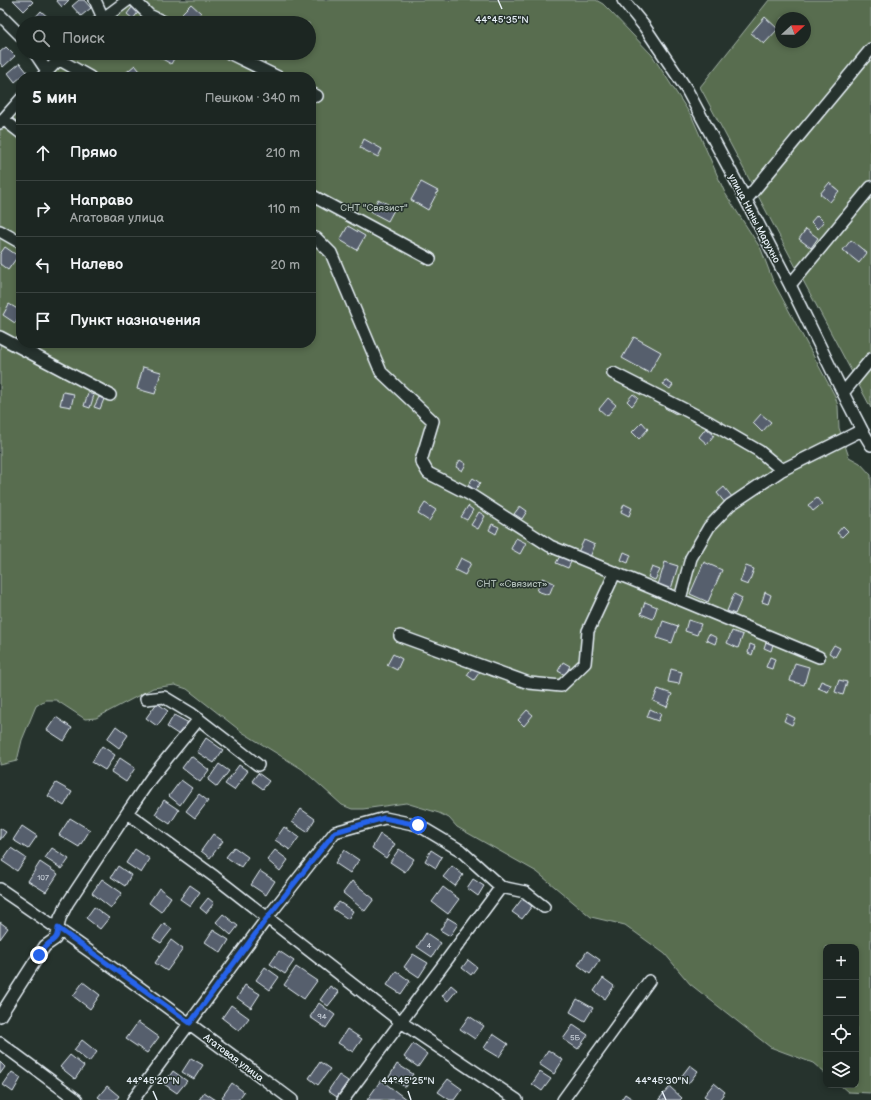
<!DOCTYPE html>
<html lang="ru">
<head>
<meta charset="utf-8">
<style>
	body { margin:0; font-family:"Balsamiq Sans",sans-serif; background:#252e2a; color:#f1f3f6 }
	.controls { position:absolute; right:12px; bottom:12px; display:grid; overflow:hidden; border-radius:8px; box-shadow:0 2px 6px #0003 }
	.controls button { width:36px; height:36px; display:grid; place-items:center; padding:0; border:0; border-bottom:1px solid #3a4340; background:#1c2622; color:#f1f3f6; font:20px sans-serif }
	.compass { position:absolute; left:775px; top:12px; width:36px; height:36px; border-radius:50%; background:#1c2622; box-shadow:0 2px 6px #0003; rotate:69deg }
	.stop { position:absolute; width:12px; height:12px; margin:-9px; border:3px solid #2563eb; border-radius:50%; background:#fff }
	.stop.end { background:#2563eb; border-color:#fff; box-shadow:0 1px 4px #0008 }
	.list { margin:0; padding:0; list-style:none }
	h2 { display:flex; justify-content:space-between; align-items:center; height:52px; margin:0; padding:0 16px; font-size:17px }
	h2 small { font-size:13px; font-weight:400; color:#a0a5a5 }
	.list li { display:grid; grid-template-columns:26px 1fr auto; gap:12px; align-items:center; box-sizing:border-box; height:56px; padding:0 16px; border-top:1px solid #3a4340 }
	.list b { display:block; font-size:15px; white-space:nowrap }
	.list p { margin:0; font-size:13px; white-space:nowrap; color:#a0a5a5 }
	.list em { font-size:13px; font-style:normal; color:#a0a5a5 }
	.icon { flex:none; width:22px; height:22px; fill:none; stroke:currentColor; stroke-width:2; stroke-linecap:round; stroke-linejoin:round }
	.map { position:relative; flex:none; width:871px; height:1100px; overflow:hidden }
	.search { position:absolute; background:#1c2622; box-shadow:0 2px 6px #0003; left:16px; top:16px; width:300px; height:44px; display:flex; align-items:center; gap:10px; box-sizing:border-box; padding:0 14px; border-radius:22px; color:#a0a5a5; font-size:15px }
	.panel { position:absolute; background:#1c2622; box-shadow:0 2px 6px #0003; left:16px; top:72px; width:300px; height:276px; border-radius:16px }
	.map>svg:first-child { display:block }
	.green { fill:#586d50; stroke:#a0afa4; fill-rule:evenodd }
	.building { fill:#575f6d; stroke:#e8f1f8 }
	.lines { fill:none; stroke-linecap:round; stroke-linejoin:round }
	.minor-casing { stroke:#e8f1f8; stroke-width:14 }
	.minor { stroke:#26332d; stroke-width:11 }
	.route { stroke:#2563eb; stroke-width:5 }
	.ticks { fill:none; stroke:#e8f1f8; stroke-width:1.5 }
	.labels { text-anchor:middle; stroke-width:3; stroke-linejoin:round; paint-order:stroke }
	.number-label { font-size:8px; fill:#c4ccd5 }
	.park-label { font-size:10px; fill:#aebcb5; stroke:#26332d }
	.street-label { font-size:10px; fill:#e8f1f8; stroke:#26332d }
	.ticks-label { font-size:10px; text-anchor:middle; fill:#e8f1f8; stroke:#26332d; stroke-width:3; stroke-linejoin:round; paint-order:stroke }
</style>
</head>
<body>
<div class="map">
<svg width="871" height="1100" viewBox="0 0 871 1100">
	<rect width="100%" height="100%" fill="#26332d"/>
	<filter id="ink" filterUnits="userSpaceOnUse"><feTurbulence type="fractalNoise" baseFrequency=".025" numOctaves="2"/><feDisplacementMap in="SourceGraphic" scale="8" xChannelSelector="R" yChannelSelector="G"/><feConvolveMatrix kernelMatrix="1 2 1 2 8 2 1 2 1" color-interpolation-filters="sRGB"/></filter>
	<g filter="url(#ink)">
		<!-- green -->
		<path class="green" d="M133,0H596L603,4L611,12L652,55L692,117L725,193L761,249L773,281L835,396L838,406L839,428L849,457L860,463L871,475V1093L848,1092L840,1085H856V947H826V1074L813,1063L770,1047L690,984L665,954L625,925L591,917L537,872L457,827L449,818L439,813L406,803L363,809H352L342,805L302,769L242,732L187,689L175,685L153,688L96,718L85,719L56,700H45L36,706L22,740L17,761L0,765V121L21,98V343H311V77H40L62,53H309V23H100Z
			M769,0H871V408L700,87ZM781,18H805V42H781Z"/>
		<!-- building -->
		<path class="building" d="M13,0H31L33,2L24,11Z
			M56,0H69L62,7Z
			M79,0H84L91,8L81,16L72,6Z
			M191,4L201,13L192,23L182,13Z
			M133,6L139,11L133,19L127,14Z
			M41,11L51,20L48,23H31V22Z
			M765,17L778,29L764,44L751,33Z
			M6,47L15,56L3,67L0,63V52Z
			M155,53H177L171,64L154,54Z
			M20,63L27,72L15,82L8,73Z
			M135,65L144,76L143,77H124L123,75Z
			M255,68L269,77H249Z
			M364,139L382,149L378,157L360,148Z
			M421,182L438,191L428,210L411,200Z
			M829,183L839,191L830,202L820,194Z
			M378,199L395,208L388,221L371,212Z
			M817,215L824,222L818,229L811,222Z
			M348,226L365,236L357,250L340,240Z
			M806,229L818,238L811,248L799,239Z
			M851,240L867,253L859,263L843,250Z
			M5,247L18,256L8,270L0,264V254Z
			M9,304L21,311V313L15,323L3,315Z
			M634,337L661,352L649,373L622,358Z
			M143,367L161,372L155,394L137,389Z
			M665,380L673,385L670,389L663,384Z
			M63,392L74,394L71,407L60,405Z
			M88,393L94,395L90,408L84,406Z
			M633,394L638,398L632,406L627,401Z
			M99,397L104,399L100,409L94,407Z
			M608,398L616,405L607,416L599,409Z
			M667,404L678,410L676,414L665,408Z
			M761,414L771,422L762,432L753,423Z
			M642,422L648,429L639,439L632,432Z
			M706,428L714,435L707,444L699,437Z
			M460,460L466,464L462,471L456,467Z
			M473,478L480,483L475,490L468,485Z
			M724,487L733,498L726,504L717,493Z
			M817,498L822,504L813,511L808,505Z
			M425,503L436,510L429,521L418,514Z
			M624,504L632,508L629,516L621,512Z
			M468,506L473,510L467,520L461,517Z
			M520,506L527,511L522,519L514,514Z
			M479,512L485,516L478,529L471,525Z
			M492,524L499,527L496,534L489,530Z
			M843,526L848,531L842,537L837,533Z
			M516,538L526,543L520,554L511,549Z
			M584,540L595,545L590,557L578,552Z
			M624,552L631,555L628,563L621,560Z
			M560,556L571,562L568,568L556,563Z
			M461,558L471,563L465,575L455,570Z
			M665,562L678,566L671,589L658,585Z
			M704,562L722,570L708,602L690,594Z
			M746,566L754,569L748,585L740,582Z
			M652,567L660,570L655,580L648,577Z
			M542,578L554,583L549,595L537,591Z
			M765,592L771,595L768,604L762,602Z
			M734,594L742,598L735,614L727,611Z
			M645,602L657,607L653,619L641,614Z
			M688,620L701,624L697,635L685,631Z
			M663,621L678,626L672,643L657,638Z
			M732,631L743,635L738,648L727,643Z
			M709,634L717,638L715,644L706,640Z
			M767,639L774,641L771,651L764,648Z
			M750,644L755,646L752,655L748,653Z
			M834,645L840,648L835,657L829,653Z
			M393,654L402,659L397,670L387,665Z
			M770,657L775,659L772,669L766,667Z
			M563,662L570,666L565,675L558,671Z
			M795,663L809,667L804,685L790,681Z
			M474,665L481,670L474,680L467,675Z
			M671,669L682,672L679,684L668,682Z
			M839,680L847,682L843,695L835,692Z
			M821,681L831,685L828,692L818,688Z
			M658,689L672,694L667,707L653,701Z
			M157,703L168,711L157,726L146,718Z
			M650,709L661,714L658,721L647,717Z
			M527,710L533,715L524,726L518,720Z
			M787,714L795,718L792,725L784,721Z
			M174,715L189,723L181,736L167,727Z
			M56,717L72,728L64,741L47,730Z
			M116,726L128,735L119,748L107,739Z
			M206,738L223,750L214,763L197,752Z
			M102,746L115,755L105,770L92,762Z
			M191,756L209,770L200,782L182,768Z
			M120,758L135,768L126,782L111,772Z
			M219,764L229,771L217,787L208,780Z
			M239,765L248,771L234,790L225,784Z
			M258,773L269,781L263,789L252,781Z
			M181,780L192,788L180,805L169,796Z
			M56,783L72,792L64,806L48,796Z
			M199,794L208,801L195,818L186,811Z
			M164,800L179,810L170,824L155,814Z
			M301,809L315,819L307,832L292,822Z
			M70,818L90,830L79,847L59,835Z
			M22,826L37,836L28,849L13,840Z
			M284,827L299,837L290,850L275,840Z
			M0,828L6,832L0,840Z
			M213,834L223,841L210,858L201,851Z
			M380,834L395,844L386,858L372,848Z
			M234,847L248,857L241,867L226,857Z
			M11,848L26,858L17,871L2,861Z
			M52,848L69,859L62,869L45,858Z
			M135,849L150,859L141,873L126,863Z
			M399,849L414,859L405,872L390,862Z
			M275,850L288,860L280,871L267,860Z
			M344,850L359,860L350,873L335,863Z
			M431,850L442,857L436,868L425,861Z
			M40,862L58,874L46,892L28,881Z
			M118,866L131,875L125,886L111,877Z
			M452,866L463,875L455,886L443,877Z
			M260,871L275,881L266,895L251,885Z
			M102,879L122,893L111,908L92,893Z
			M473,879L484,886L478,896L467,888Z
			M352,881L374,899L365,911L343,893Z
			M190,885L200,892L190,906L180,899Z
			M443,887L459,899L448,914L432,902Z
			M159,888L171,897L161,912L149,903Z
			M208,898L214,903L206,913L200,908Z
			M522,899L532,906L522,919L512,912Z
			M339,902L353,911L348,919L333,909Z
			M94,907L109,918L100,929L86,918Z
			M223,914L238,926L231,935L216,922Z
			M448,918L458,924L450,936L440,930Z
			M0,922L8,928L0,939Z
			M164,923L172,929L161,943L153,938Z
			M213,930L229,940L221,953L205,942Z
			M426,933L441,943L432,957L417,947Z
			M171,940L183,949L167,971L155,963Z
			M279,951L294,961L285,974L270,964Z
			M587,951L600,960L590,974L578,965Z
			M413,954L428,963L419,977L404,967Z
			M468,960L477,967L471,975L462,968Z
			M265,967L279,977L270,990L256,980Z
			M296,967L317,981L304,999L284,985Z
			M396,971L410,981L401,994L387,985Z
			M603,978L614,986L605,999L594,991Z
			M83,982L100,995L90,1009L73,996Z
			M245,985L260,994L251,1008L237,998Z
			M451,985L457,990L448,1001L442,996Z
			M330,986L339,992L328,1006L320,1000Z
			M577,999L593,1008L585,1021L570,1012Z
			M319,1003L335,1015L326,1028L310,1017Z
			M231,1005L249,1018L239,1031L222,1018Z
			M469,1016L484,1026L475,1039L460,1029Z
			M138,1022L159,1037L147,1053L126,1039Z
			M573,1025L588,1035L578,1049L563,1039Z
			M347,1029L362,1039L353,1052L338,1043Z
			M493,1034L508,1044L499,1057L484,1048Z
			M82,1040L97,1052L89,1062L74,1050Z
			M413,1044L427,1054L418,1067L404,1057Z
			M548,1050L563,1060L554,1074L539,1064Z
			M70,1055L84,1066L75,1079L60,1067Z
			M191,1058L203,1065L194,1079L182,1072Z
			M0,1062L5,1067L0,1074Z
			M320,1062L330,1069L318,1085L309,1078Z
			M397,1064L413,1074L405,1087L389,1077Z
			M690,1065L698,1071L688,1084L680,1078Z
			M173,1071L187,1081L177,1093L164,1084Z
			M12,1072L21,1078L13,1092L3,1085Z
			M540,1072L551,1079L542,1091L532,1084Z
			M339,1075L348,1081L337,1097L328,1091Z
			M448,1079L462,1089L454,1100H450L438,1092Z
			M381,1080L407,1100H367Z
			M232,1083L244,1092L238,1100H226L222,1097Z
			M714,1083L725,1092L719,1100H710L704,1096Z
			M107,1086L119,1096L116,1100H102L98,1097Z
			M670,1087L682,1098L680,1100H661L659,1099Z
			M204,1092L216,1100H199Z
			M625,1094L634,1100H621Z"/>
		<g class="lines">
			<defs>
				<path id="minor" d="M95,0L103,18
					M134,0L149,15L166,23
					M623,0L644,26L687,90L746,200L790,285L843,393L862,430L871,445
					M0,15L23,38
					M97,23L128,0
					M35,53L47,71
					M229,53L278,77
					M58,59L90,77
					M42,77L65,53
					M311,93L317,96
					M3,119L21,133
					M0,123L21,99
					M311,195L430,259
					M746,200L871,49
					M0,231L21,243
					M311,237L316,238L331,253L381,372L433,421L421,461L428,473L469,494L550,546L819,657
					M790,285L871,187
					M0,337L110,395
					M613,373L709,422L759,451L782,470
					M843,393L871,359
					M680,599L691,558L709,527L730,505L782,470L862,430
					M400,636L529,683L561,686L585,663L588,631L615,573
					M146,699L164,697L192,714L258,765
					M127,813L215,877L401,1022L517,1100
					M0,889C99,956 196,1028 292,1100
					M0,1016L39,955L45,946L55,939L57,935L58,928L60,918L67,904L127,813L151,778L199,719
					M0,1043L77,1100
					M133,1100L267,918L335,832L385,818L418,825L460,850L501,887L525,892L544,907
					M343,1100L501,887
					M563,1100L649,981"/>
			</defs>
			<!-- minor casing -->
			<use href="#minor" class="minor-casing"/>
			<!-- minor -->
			<use href="#minor" class="minor"/>
		</g>
	</g>
	<g class="lines" filter="url(#ink)">
		<!-- route -->
		<path class="route" d="M39,955C41,952 43,949 45,947C53,938 57,942 58,928L190,1023L267,918L335,832L384,818L418,825"/>
	</g>
	<!-- ticks -->
	<path class="ticks" d="M498,0L502,9M153,1091L157,1100M408,1091L411,1100M662,1091L666,1100"/>
	<g class="labels">
		<!-- number labels -->
		<g class="number-label">
			<text x="43" y="880">107</text>
			<text x="429" y="948">4</text>
			<text x="322" y="1019">94</text>
			<text x="575" y="1040">5Б</text>
		</g>
		<!-- park labels -->
		<g class="park-label">
			<text x="374" y="211">СНТ "Связист"</text>
			<text x="512" y="587">СНТ «Связист»</text>
		</g>
		<!-- street labels -->
		<g class="street-label">
			<text transform="translate(755 218) rotate(62)" y="4">улица Нины Марухно</text>
			<text transform="translate(234 1057) rotate(37)" y="4">Агатовая улица</text>
		</g>
	</g>
	<g class="ticks-label">
		<text x="502" y="23">44°45'35"N</text>
		<text x="153" y="1084">44°45'20"N</text>
		<text x="408" y="1084">44°45'25"N</text>
		<text x="662" y="1084">44°45'30"N</text>
	</g>
</svg>
<div class="controls">
<button>+</button>
<button>−</button>
<button><svg class="icon" aria-label="locate" viewBox="0 0 24 24"><circle cx="12" cy="12" r="6"/><path d="M12 2v4M12 18v4M2 12h4M18 12h4"/></svg></button>
<button><svg class="icon" aria-label="layers" viewBox="0 0 24 24"><path d="M12 4l9 5-9 5-9-5zM3 14l9 5 9-5"/></svg></button>
</div>
<svg class="compass" viewBox="-18 -18 36 36"><path d="M0-13l5 13h-10z" fill="#e53935"/><path d="M0 13l5-13h-10z" fill="#a0a5a5"/></svg>
<div class="stop" style="left:418px;top:825px"></div>
<div class="stop end" style="left:39px;top:955px"></div>
<div class="search"><svg class="icon" aria-label="search" viewBox="0 0 24 24"><circle cx="10" cy="10" r="6"/><path d="M15 15l6 6"/></svg>Поиск</div>
<section class="panel">
<h2>5 мин<small>Пешком · 340 m</small></h2>
<ul class="list">
<li><svg class="icon" aria-label="ahead" viewBox="0 0 24 24"><path d="M12 20V5M6 11l6-6 6 6"/></svg><div><b>Прямо</b></div><em>210 m</em></li>
<li><svg class="icon" aria-label="right" viewBox="0 0 24 24"><path d="M7 20v-9h11M14 6l5 5-5 5"/></svg><div><b>Направо</b><p>Агатовая улица</p></div><em>110 m</em></li>
<li><svg class="icon" aria-label="left" viewBox="0 0 24 24"><path d="M17 20v-9H6M10 6l-5 5 5 5"/></svg><div><b>Налево</b></div><em>20 m</em></li>
<li><svg class="icon" aria-label="arrive" viewBox="0 0 24 24"><path d="M6 21V4h12l-3 4 3 4H6"/></svg><div><b>Пункт назначения</b></div></li>
</ul>
</section>
</div>
</body>
</html>
